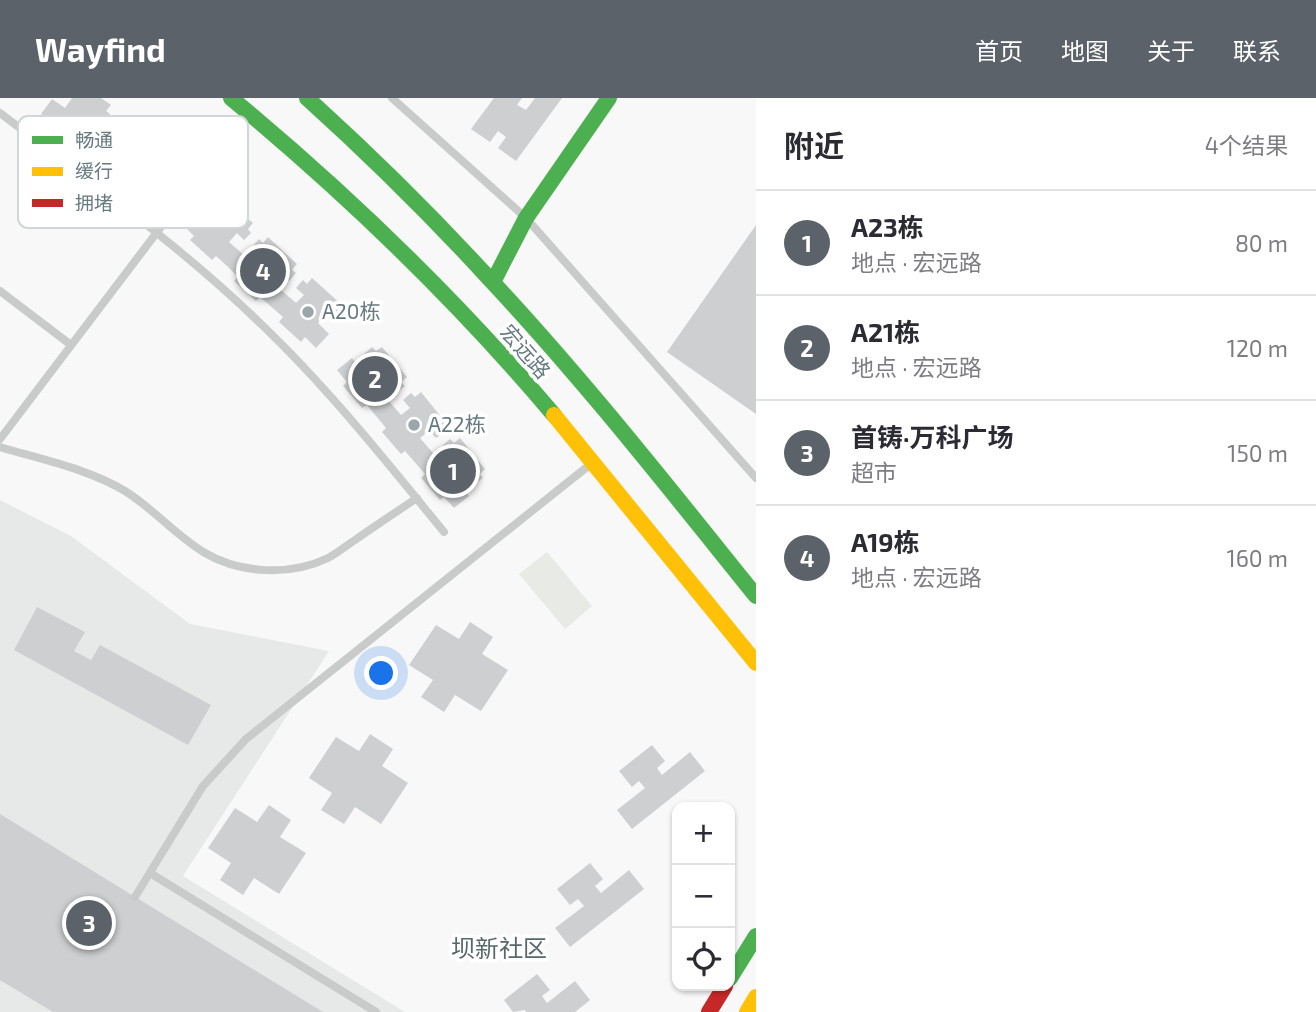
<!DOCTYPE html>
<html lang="zh">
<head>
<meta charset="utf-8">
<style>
	body { margin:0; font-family:"Exo 2","Noto Sans SC",sans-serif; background:#f7f7f7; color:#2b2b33 }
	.controls { position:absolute; right:21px; bottom:21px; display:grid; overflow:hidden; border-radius:14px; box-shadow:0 2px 5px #0004 }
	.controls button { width:63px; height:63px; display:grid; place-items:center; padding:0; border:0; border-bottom:2px solid #e1e1e2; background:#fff; color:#2b2b33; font:35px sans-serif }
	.you { position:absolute; left:382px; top:576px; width:24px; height:24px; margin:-18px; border:5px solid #fff; border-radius:50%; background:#1a73e8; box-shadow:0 0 0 10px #1a73e833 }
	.badge { display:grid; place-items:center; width:46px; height:46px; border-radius:50%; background:#5c6269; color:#fff; font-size:23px; font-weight:700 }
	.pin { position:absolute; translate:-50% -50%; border:4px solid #fff; box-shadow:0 2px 7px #0006 }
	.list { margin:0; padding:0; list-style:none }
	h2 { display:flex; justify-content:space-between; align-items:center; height:91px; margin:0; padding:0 28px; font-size:30px }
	h2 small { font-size:23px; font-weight:400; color:#7c7c81 }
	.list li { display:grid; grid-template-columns:46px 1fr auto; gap:21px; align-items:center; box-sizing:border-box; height:105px; padding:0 28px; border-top:2px solid #e1e1e2 }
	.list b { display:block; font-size:26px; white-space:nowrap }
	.list p { margin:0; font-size:23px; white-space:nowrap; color:#7c7c81 }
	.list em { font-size:23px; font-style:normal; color:#7c7c81 }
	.icon { flex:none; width:38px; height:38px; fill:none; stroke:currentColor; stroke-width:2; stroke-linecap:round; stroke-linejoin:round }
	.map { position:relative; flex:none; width:756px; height:914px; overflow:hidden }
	header { display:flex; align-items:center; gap:42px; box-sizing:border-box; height:98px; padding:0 35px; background:#5c6269; color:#fff }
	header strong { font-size:33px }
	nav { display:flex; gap:38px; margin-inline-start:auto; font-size:24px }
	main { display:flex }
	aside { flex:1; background:#fff }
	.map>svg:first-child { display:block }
	.built { fill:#e7e8e8 }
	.green { fill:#e8eae5 }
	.building { fill:#cdcfd0 }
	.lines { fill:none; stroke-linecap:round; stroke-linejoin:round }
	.lane { stroke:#c9cbcb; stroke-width:8 }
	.fast { stroke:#4caf50; stroke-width:16 }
	.slow { stroke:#ffc107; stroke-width:16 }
	.jam { stroke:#c62828; stroke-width:16 }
	.poi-dot { fill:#99a6aa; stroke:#fff; stroke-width:2.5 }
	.labels { text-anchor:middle; stroke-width:7; stroke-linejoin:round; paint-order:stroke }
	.poi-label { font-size:21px; fill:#667a80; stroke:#fff; text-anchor:start }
	.street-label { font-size:21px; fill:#667a80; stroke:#fff }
	.quarter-label { font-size:24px; fill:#57686b; stroke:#fff }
	.key { fill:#fff; stroke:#d1d7d9; stroke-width:2 }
	.key-label { font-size:19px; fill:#667a80 }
</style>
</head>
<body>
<header>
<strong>Wayfind</strong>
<nav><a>首页</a><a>地图</a><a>关于</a><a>联系</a></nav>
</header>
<main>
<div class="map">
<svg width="756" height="914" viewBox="0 0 756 914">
	<rect width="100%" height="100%" fill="#f8f8f8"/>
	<!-- built -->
	<path class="built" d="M0,402L71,438L190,526L329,553L183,778L405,914H0Z"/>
	<!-- green -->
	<path class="green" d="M547,454L592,508L565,531L519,476Z"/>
	<!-- building -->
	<path class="building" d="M72,0H101L111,7L106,13L110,16L104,25L96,18L89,28L113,46L120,37L112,31L118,22L122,25L127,19L159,43L155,49L159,52L152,60L144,54L137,64L149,73L138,88L126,79L122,84L98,66L102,61L77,43L74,48L50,30L53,26L41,16L52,1L65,10Z
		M494,0H522L517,7L526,12L535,0H562L516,63L498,50L506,39L498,33L490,44L471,31Z
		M223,99L253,125L248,131L251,135L244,142L237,135L229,144L252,164L259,156L252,149L259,141L263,145L268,139L297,166L292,172L296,175L289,183L281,176L273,185L296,205L304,197L296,190L303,182L307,186L312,180L342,207L337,213L340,216L333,224L326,217L318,225L329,236L316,250L305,239L301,244L279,224L283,219L260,199L256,203L234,183L238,179L227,168L216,158L212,162L190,142L194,138L183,127L196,113L207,124L215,115L207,108L214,101L218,104Z
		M756,127V316L667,254Z
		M372,249L376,253L382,249L407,279L401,284L405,288L397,294L390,287L381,294L401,317L410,310L403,302L411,295L415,299L421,294L446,325L440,330L444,334L436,340L429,333L420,340L440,363L449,356L442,348L450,341L454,345L460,340L485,371L480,376L483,380L475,386L468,379L459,386L469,398L454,410L444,399L440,402L421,380L425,376L405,353L401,356L382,334L386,330L367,307L362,310L343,288L347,284L337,272L352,260L362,272L371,264L364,256Z
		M37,509L85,534L74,553L91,562L100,547L211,607L188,647L14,552Z
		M470,524L493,539L482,556L508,572L481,613L455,597L444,614L421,599L433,582L409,567L436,527L459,541Z
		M370,636L393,651L382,668L408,685L381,726L355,709L344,726L321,712L332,695L309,680L336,639L359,653Z
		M652,647L665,663L657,670L662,677L690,654L705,673L632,731L617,712L645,690L639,683L632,689L619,673Z
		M269,707L291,722L280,739L306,755L279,796L254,780L243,797L220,782L231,765L208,750L235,710L257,724Z
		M0,716L323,914H53L0,882Z
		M590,765L603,781L595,788L601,795L629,772L644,791L570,849L555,830L584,808L578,801L570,807L557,791Z
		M537,876L550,892L542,898L547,905L575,883L590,902L575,914H526L525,912L513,914L504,902Z"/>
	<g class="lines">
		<!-- lane -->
		<path class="lane" d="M392,0L526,120L756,380
			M0,15C89,83 181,148 261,226C328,290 385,362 444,434
			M0,193L71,247
			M0,341L246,17
			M0,349C43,362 86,370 125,393C154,411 176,438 205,455C241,476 291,478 328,460C337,455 346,448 355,442C375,428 396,414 417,400
			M150,775L376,914
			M135,799L203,688L246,641L587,369"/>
		<!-- fast -->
		<path class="fast" d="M231,0C348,97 456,201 554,317
			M307,0C369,56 428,114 485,176C581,278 668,389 756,498
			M493,184L526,120L609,0
			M730,880L756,838"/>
		<!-- slow -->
		<path class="slow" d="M554,317L756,565
			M747,914L756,899"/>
		<!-- jam -->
		<path class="jam" d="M709,914L725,888"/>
	</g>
	<!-- markers -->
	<g class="poi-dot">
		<circle cx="308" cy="214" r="7"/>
		<circle cx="414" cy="327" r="7"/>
	</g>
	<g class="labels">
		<!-- poi labels -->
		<g class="poi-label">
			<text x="322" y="221">A20栋</text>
			<text x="428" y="334">A22栋</text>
		</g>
		<!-- street labels -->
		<g class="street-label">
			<text transform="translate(525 254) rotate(49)" y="7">宏远路</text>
		</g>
		<!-- quarter labels -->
		<g class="quarter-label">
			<text x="499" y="859">坝新社区</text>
		</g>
	</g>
	<!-- legend -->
	<rect x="18" y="18" width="230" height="112" rx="10" class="key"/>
	<rect x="32" y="38" width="31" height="8" fill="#4caf50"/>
	<rect x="32" y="69" width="31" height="9" fill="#ffc107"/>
	<rect x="32" y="101" width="31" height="8" fill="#c62828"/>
	<g class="key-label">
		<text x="75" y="49">畅通</text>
		<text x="75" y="80">缓行</text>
		<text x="75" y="112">拥堵</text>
	</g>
</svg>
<div class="controls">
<button>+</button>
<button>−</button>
<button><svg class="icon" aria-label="locate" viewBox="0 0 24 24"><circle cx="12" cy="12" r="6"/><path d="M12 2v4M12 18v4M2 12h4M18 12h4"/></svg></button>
</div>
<div class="you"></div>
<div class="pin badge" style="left:453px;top:373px">1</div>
<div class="pin badge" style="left:375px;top:281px">2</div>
<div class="pin badge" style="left:89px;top:825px">3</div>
<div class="pin badge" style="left:263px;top:173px">4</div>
</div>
<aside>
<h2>附近<small>4个结果</small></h2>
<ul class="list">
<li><span class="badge">1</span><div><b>A23栋</b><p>地点 · 宏远路</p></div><em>80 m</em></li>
<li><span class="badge">2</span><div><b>A21栋</b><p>地点 · 宏远路</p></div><em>120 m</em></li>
<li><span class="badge">3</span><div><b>首铸·万科广场</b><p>超市</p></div><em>150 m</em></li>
<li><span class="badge">4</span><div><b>A19栋</b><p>地点 · 宏远路</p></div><em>160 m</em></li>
</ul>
</aside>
</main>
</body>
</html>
